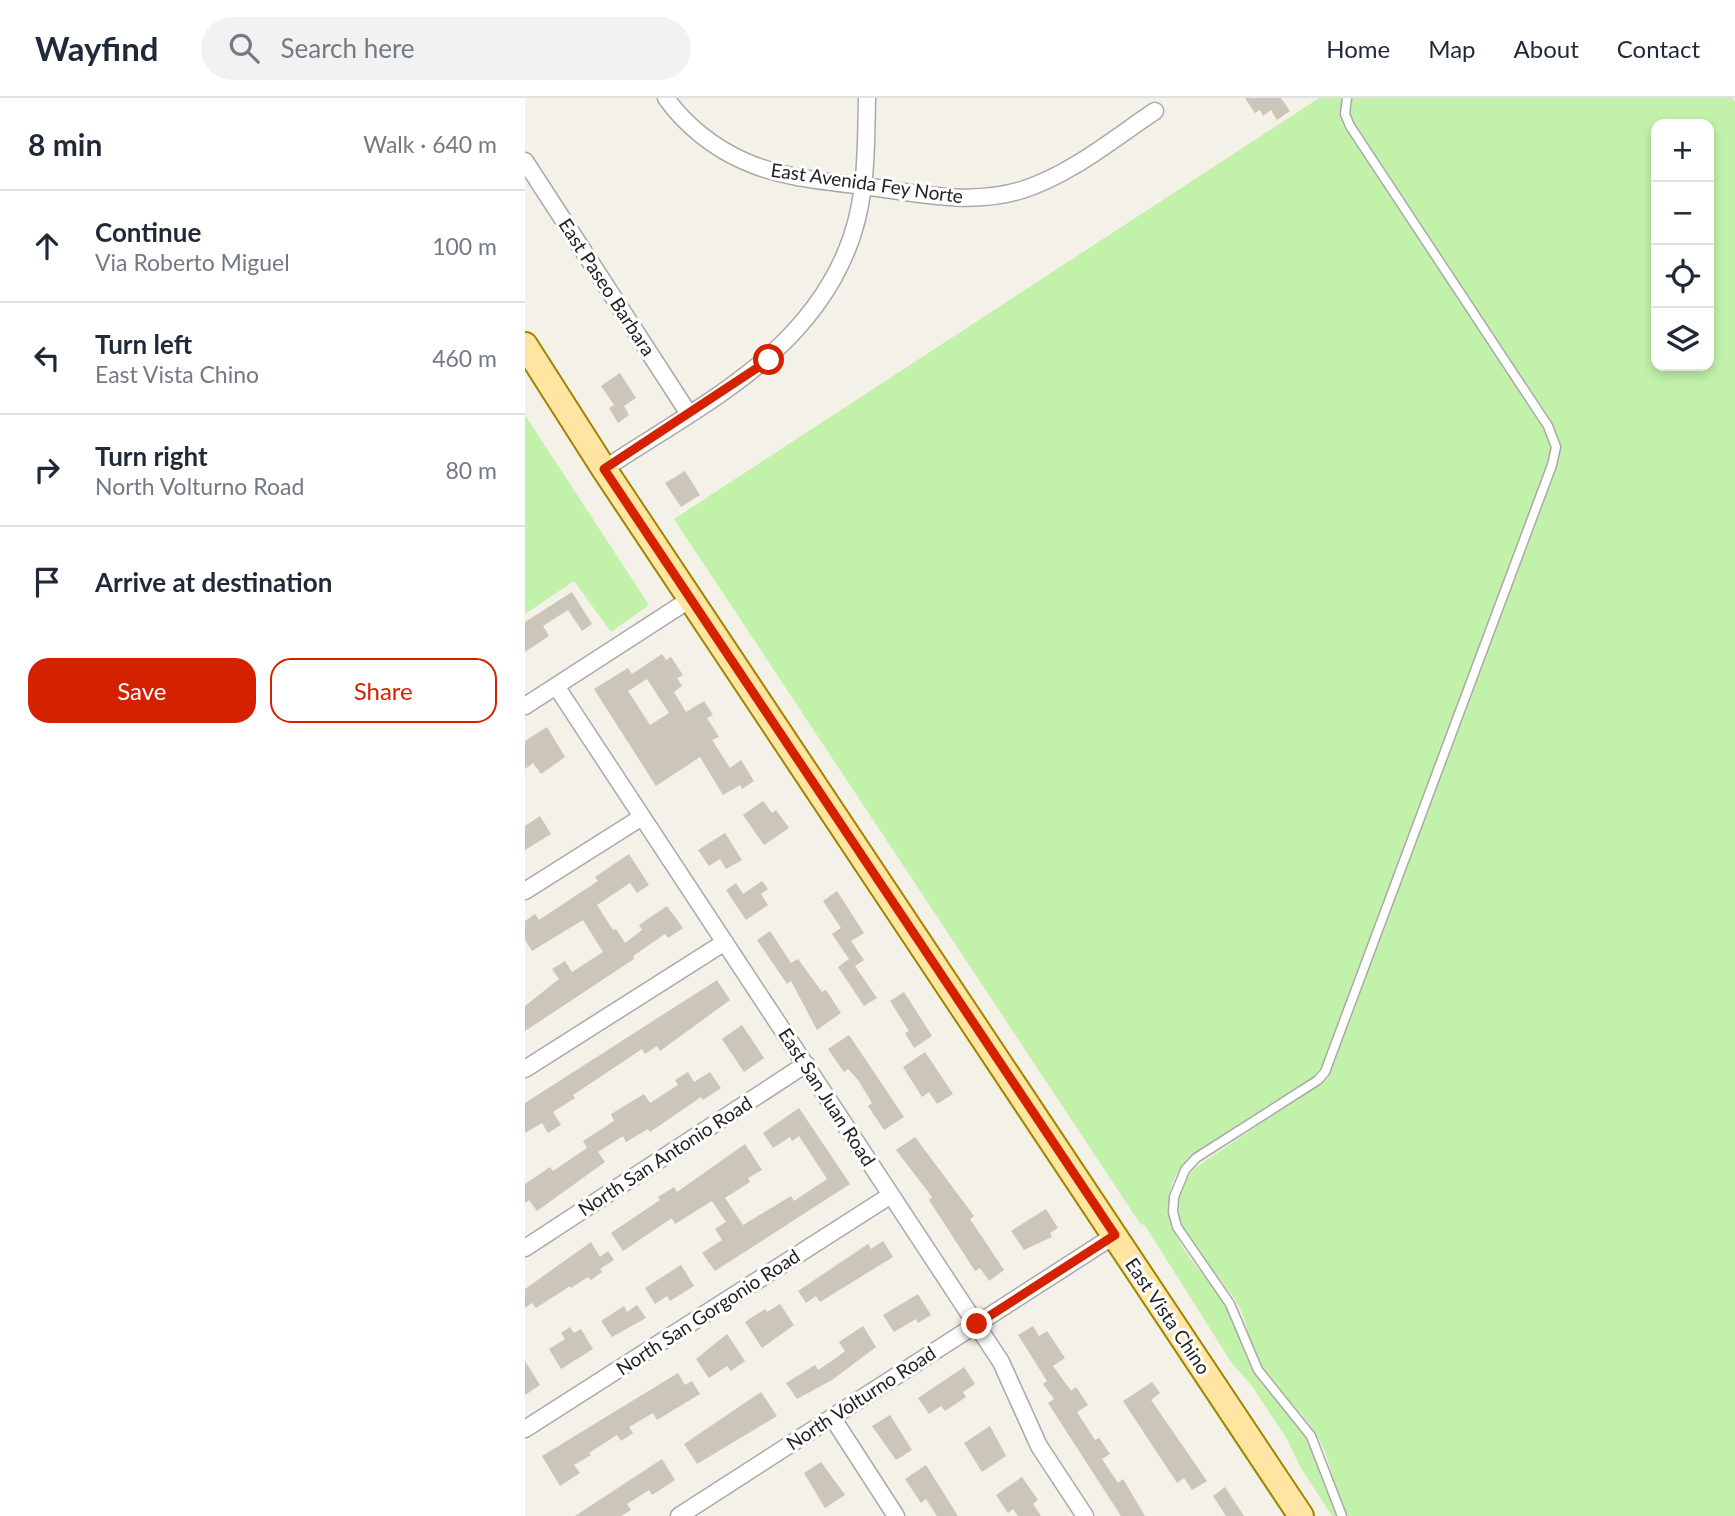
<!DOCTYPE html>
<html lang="en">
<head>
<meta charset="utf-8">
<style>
	body { margin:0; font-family:Lato,sans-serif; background:#f2f2f3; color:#1f2937 }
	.controls { position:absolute; right:21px; top:21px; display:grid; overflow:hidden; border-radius:14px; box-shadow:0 4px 10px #0003 }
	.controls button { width:63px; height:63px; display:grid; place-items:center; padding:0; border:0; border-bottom:2px solid #e0e1e3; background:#fff; color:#1f2937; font:35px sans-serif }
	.stop { position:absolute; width:21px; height:21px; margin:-16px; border:5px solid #d42100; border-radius:50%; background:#fff }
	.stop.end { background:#d42100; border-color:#fff; box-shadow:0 2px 7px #0008 }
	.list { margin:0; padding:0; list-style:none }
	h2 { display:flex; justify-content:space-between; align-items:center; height:91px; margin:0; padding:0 28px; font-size:30px }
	h2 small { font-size:23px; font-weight:400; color:#747a83 }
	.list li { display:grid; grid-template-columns:46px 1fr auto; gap:21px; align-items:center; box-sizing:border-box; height:112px; padding:0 28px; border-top:2px solid #e0e1e3 }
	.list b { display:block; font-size:26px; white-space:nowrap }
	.list p { margin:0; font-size:23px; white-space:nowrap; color:#747a83 }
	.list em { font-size:23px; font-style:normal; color:#747a83 }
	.actions { display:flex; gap:14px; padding:21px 28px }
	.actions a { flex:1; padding:16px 0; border:2px solid #d42100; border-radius:21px; text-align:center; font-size:24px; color:#d42100 }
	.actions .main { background:#d42100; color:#fff }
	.icon { flex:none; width:38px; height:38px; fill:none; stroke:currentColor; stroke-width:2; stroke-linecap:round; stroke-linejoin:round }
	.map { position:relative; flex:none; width:1210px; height:1418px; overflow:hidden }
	header { display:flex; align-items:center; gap:42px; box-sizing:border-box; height:98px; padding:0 35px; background:#fff; border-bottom:2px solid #e0e1e3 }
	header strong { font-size:33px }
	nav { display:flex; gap:38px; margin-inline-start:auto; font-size:24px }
	.search { width:490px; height:63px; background:#f2f2f3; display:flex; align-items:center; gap:18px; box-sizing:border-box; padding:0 24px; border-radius:38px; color:#747a83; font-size:26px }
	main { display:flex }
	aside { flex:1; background:#fff }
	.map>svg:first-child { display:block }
	.grass { fill:#c2f1aa; fill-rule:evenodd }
	.building { fill:#cbc5ba; fill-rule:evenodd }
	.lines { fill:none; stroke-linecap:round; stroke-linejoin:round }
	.service-casing { stroke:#a9a9a9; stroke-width:11 }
	.minor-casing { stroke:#a9a9a9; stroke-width:19 }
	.primary-casing { stroke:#a08400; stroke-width:28 }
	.service { stroke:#fff; stroke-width:8 }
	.minor { stroke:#fff; stroke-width:16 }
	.primary { stroke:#ffe5a1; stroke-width:24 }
	.route { stroke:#d42100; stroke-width:9 }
	.labels { text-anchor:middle; stroke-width:6; stroke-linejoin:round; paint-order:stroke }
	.street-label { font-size:19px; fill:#222; stroke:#fff }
</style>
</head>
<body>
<header>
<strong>Wayfind</strong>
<div class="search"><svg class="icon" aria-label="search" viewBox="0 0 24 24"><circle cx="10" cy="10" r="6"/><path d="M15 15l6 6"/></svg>Search here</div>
<nav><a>Home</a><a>Map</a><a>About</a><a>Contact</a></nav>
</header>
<main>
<aside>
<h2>8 min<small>Walk · 640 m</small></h2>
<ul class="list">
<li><svg class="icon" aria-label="ahead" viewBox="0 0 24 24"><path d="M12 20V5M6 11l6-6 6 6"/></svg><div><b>Continue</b><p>Via Roberto Miguel</p></div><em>100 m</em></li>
<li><svg class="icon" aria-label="left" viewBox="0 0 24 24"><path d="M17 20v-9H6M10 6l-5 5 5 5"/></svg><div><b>Turn left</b><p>East Vista Chino</p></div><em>460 m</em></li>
<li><svg class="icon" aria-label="right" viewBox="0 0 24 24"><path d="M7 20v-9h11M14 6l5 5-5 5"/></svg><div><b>Turn right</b><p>North Volturno Road</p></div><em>80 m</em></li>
<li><svg class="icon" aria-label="arrive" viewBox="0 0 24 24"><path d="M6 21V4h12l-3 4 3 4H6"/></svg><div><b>Arrive at destination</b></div></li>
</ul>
<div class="actions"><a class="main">Save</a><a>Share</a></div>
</aside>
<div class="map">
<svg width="1210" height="1418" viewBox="0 0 1210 1418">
	<rect width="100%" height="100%" fill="#f3f1e8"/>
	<!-- grass -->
	<path class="grass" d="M794,0H1207L1210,4V1418H822C808,1393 807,1363 792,1338C777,1311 751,1294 736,1267C725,1249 723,1226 713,1207C689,1164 623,1122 670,1070L801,981L797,970L787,980L662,1061C612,1123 675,1163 704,1214C714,1233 717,1254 728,1273C743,1297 766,1315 781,1340C795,1364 798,1393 813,1418H807L774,1367L762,1341L727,1288L706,1264L619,1126L616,1127L149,421ZM1131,26H1184V268H1131Z
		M0,317L124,507L86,534L49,483L0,516Z"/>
	<!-- building -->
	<path class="building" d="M720,0H756L765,13L752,22L746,12L738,18L735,12L730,15Z
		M95,275L111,300L99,308L104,317L93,325L84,310L89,307L76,288Z
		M160,373L175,397L156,409L140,385Z
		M47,494L67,526L57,533L43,512L18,528L24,538L0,554V524Z
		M137,556L141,562L146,559L158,577L152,580L157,588L149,594L161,614L179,603L188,617L182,620L194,639L187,642L205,670L216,662L229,683L217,691L215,687L198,697L175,659L131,688L69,591L103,570L107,576ZM122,581L144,615L125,627L103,593Z
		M22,629L40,659L16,676L8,665L0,671V643Z
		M238,703L247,715L251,712L264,730L239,747L218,717Z
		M15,718L26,736L0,752V728Z
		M200,735L217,762L201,771L195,761L184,768L173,752Z
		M104,756L124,787L112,795L105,785L72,807L88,832L91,831L100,845L117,832L114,827L142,808L158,830L143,840L140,836L108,858L109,861L0,933V908L34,881L27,871L40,863L47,874L78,854L58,822L7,853L0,842V823L10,816L14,822L73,783L70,779Z
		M237,783L243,791L236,796L243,807L221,822L201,792L211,785L218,796Z
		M312,793L339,835L326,843L339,862L330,868L352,900L339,908L313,869L324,861L307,836L316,830L298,803Z
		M245,833L266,865L273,861L297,894L301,892L316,915L292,932L266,883L262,886L232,842Z
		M192,882L205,902L135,953L132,948L120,956L117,951L48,997L50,1000L28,1014L36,1027L23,1035L17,1025L0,1035V1005Z
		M379,894L407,938L389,950L380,935L384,933L365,903Z
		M217,927L239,960L219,974L197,941Z
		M324,937L379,1019L359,1032L343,1008L347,1005L333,982L323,971L319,974L303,951Z
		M400,954L428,996L412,1006L404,994L397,999L378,969Z
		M163,974L169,984L185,974L196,990L178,1002L176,999L125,1034L123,1031L101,1044L98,1038L73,1054L80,1064L12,1113L4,1102L0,1105V1086L25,1069L28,1073L62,1050L58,1043L89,1023L86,1016L119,996L125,1005L153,987L150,982Z
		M274,1010L325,1086L190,1173L177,1155L197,1142L190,1131L201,1124L187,1103L150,1126L147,1120L98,1153L86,1135L135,1102L133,1099L149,1089L152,1094L220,1046L237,1072L223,1080L225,1084L200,1100L218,1127L266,1098L269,1103L302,1081L274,1038L267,1043L265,1039L248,1050L238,1035Z
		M390,1039L449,1118L445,1121L479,1172L464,1183L455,1170L450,1173L404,1102L407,1099L371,1052Z
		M521,1111L533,1130L525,1135L527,1139L499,1152L486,1133Z
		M358,1143L368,1159L295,1204L291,1198L281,1205L273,1193L343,1146L346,1151Z
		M66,1144L75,1159L83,1153L89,1162L75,1171L77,1174L66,1182L63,1179L46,1190L45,1188L11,1210L7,1205L0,1210V1191Z
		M156,1167L169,1188L145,1203L142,1198L130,1206L120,1190Z
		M393,1196L406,1217L393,1225L391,1221L369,1234L358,1217Z
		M255,1206L269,1227L237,1250L220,1224L240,1211L242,1214Z
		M112,1207L121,1220L87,1239L76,1223L99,1208L102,1214Z
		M338,1228L351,1249L307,1282L272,1301L261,1285L290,1267L293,1272L311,1260L320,1253L314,1244Z
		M508,1228L514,1238L522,1233L540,1260L528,1268L546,1293L551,1289L563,1307L552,1314L570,1342L574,1340L585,1356L577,1361L593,1385L598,1381L620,1418H596L523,1305L529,1301L518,1286L522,1283L493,1237Z
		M45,1229L49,1235L56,1231L68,1251L36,1271L24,1251L40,1241L36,1235Z
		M202,1236L220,1263L206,1273L202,1268L184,1280L171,1261Z
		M0,1263L15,1287L0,1297Z
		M439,1269L450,1286L438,1294L441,1299L420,1313L416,1308L404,1316L393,1300Z
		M153,1275L160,1287L167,1283L175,1296L132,1322L128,1315L104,1329L108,1335L96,1343L92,1337L64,1355L66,1357L49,1367L55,1375L35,1388L17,1358Z
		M627,1284L635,1295L626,1302L682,1383L667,1392L659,1380L652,1385L598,1303Z
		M236,1294L252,1318L172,1366L159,1346Z
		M365,1317L387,1352L371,1362L347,1328Z
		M465,1328L481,1358L457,1374L439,1345Z
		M137,1361L150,1382L127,1397L124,1392L102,1406L106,1412L96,1418H50Z
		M296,1364L320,1397L300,1410L279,1375Z
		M401,1367L433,1418H412L401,1401L396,1405L380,1381Z
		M497,1379L513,1402L508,1406L516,1418H493L488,1411L483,1415L471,1397Z
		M700,1389L719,1418H701L688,1398Z"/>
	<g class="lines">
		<defs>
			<path id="service" d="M817,1418L786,1338L733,1272L705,1206L652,1129L648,1114L649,1099L660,1072L671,1060L793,982L800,974L1027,367L1031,349L1023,328L825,28L820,16L822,0"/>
			<path id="minor" d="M141,0C160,27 189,50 219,63C256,80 298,83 338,88C391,95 445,108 497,92C545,77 588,41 630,13
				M0,63L164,316
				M79,371C175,307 288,255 327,138C342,94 341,46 342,0
				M31,588L476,1264L514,1348L560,1418
				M0,608L167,500
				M0,793L117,719
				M0,971L200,844
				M0,1150L281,966
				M307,1319L371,1418
				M0,1331L366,1097
				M154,1418L590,1137"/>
			<path id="primary" d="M0,247L79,371L776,1418"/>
		</defs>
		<!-- service casing -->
		<use href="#service" class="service-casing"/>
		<!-- minor casing -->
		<use href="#minor" class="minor-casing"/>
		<!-- primary casing -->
		<use href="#primary" class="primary-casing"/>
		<!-- service -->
		<use href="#service" class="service"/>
		<!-- minor -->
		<use href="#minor" class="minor"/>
		<!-- primary -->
		<use href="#primary" class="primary"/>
	</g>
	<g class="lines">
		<!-- route -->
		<path class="route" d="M244,262L79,371L590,1137L452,1226"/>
	</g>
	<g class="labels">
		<!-- street labels -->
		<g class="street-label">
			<text transform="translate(342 85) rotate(8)" y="7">East Avenida Fey Norte</text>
			<text transform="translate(82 189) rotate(57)" y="7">East Paseo Barbara</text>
			<text transform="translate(302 999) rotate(57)" y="7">East San Juan Road</text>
			<text transform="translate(140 1058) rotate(-33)" y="7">North San Antonio Road</text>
			<text transform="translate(183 1214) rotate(-33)" y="7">North San Gorgonio Road</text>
			<text transform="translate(643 1218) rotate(56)" y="7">East Vista Chino</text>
			<text transform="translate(336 1300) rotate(-33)" y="7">North Volturno Road</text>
		</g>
	</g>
</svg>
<div class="controls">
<button>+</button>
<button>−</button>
<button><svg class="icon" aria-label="locate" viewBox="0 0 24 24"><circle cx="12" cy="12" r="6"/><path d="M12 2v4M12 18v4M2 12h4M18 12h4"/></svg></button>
<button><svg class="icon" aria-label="layers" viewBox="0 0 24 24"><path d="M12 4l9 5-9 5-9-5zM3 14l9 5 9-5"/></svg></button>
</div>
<div class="stop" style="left:244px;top:262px"></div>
<div class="stop end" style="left:452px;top:1226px"></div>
</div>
</main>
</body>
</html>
